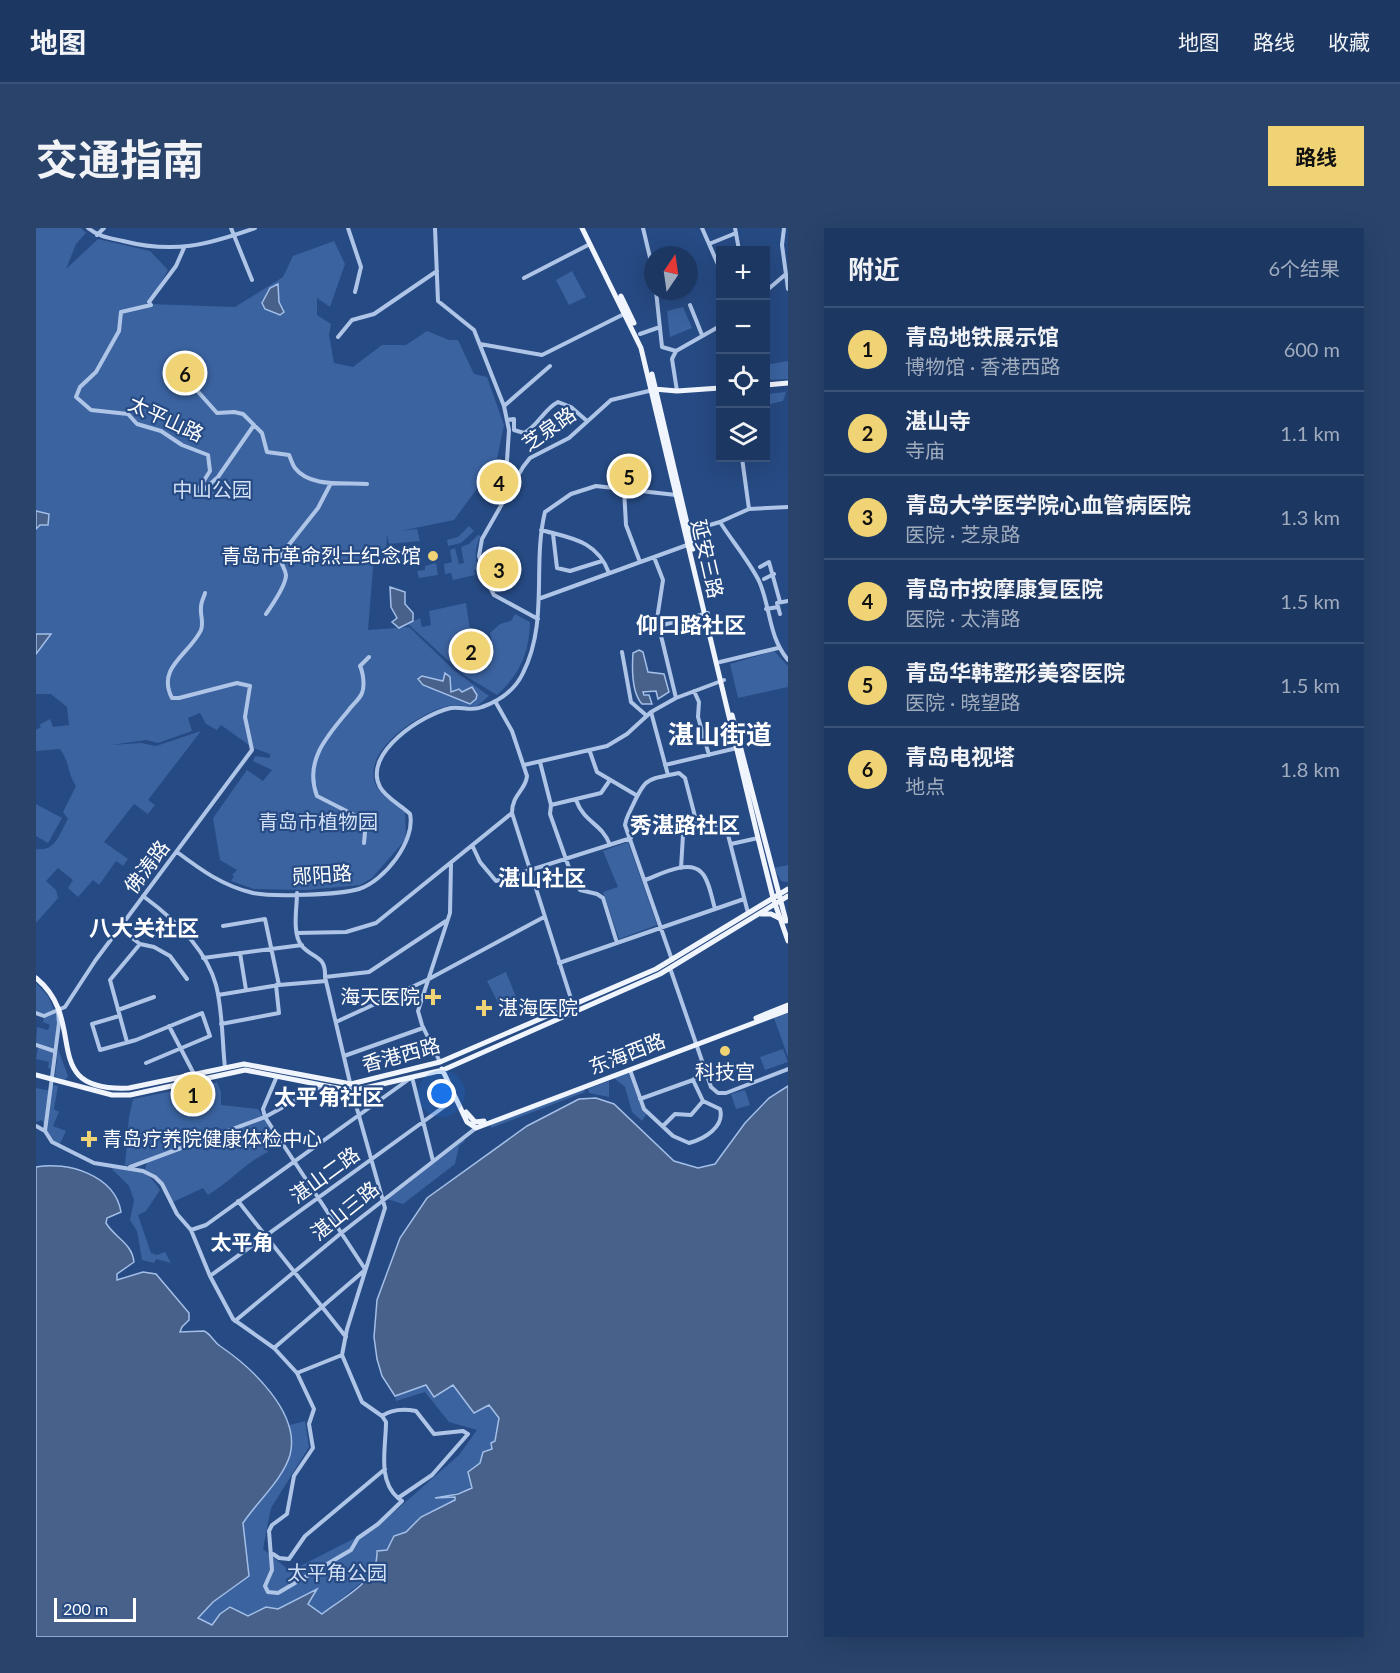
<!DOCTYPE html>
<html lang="zh">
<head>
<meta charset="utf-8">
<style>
	body { margin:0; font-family:Lato,"Noto Sans SC",sans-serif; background:#29436b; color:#f1f3f6 }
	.controls { position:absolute; right:18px; top:18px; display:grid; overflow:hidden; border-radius:0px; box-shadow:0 6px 24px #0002 }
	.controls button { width:54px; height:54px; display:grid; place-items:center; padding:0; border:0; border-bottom:2px solid #3a5277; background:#1c3862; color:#f1f3f6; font:30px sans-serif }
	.compass { position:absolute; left:608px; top:18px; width:54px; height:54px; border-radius:50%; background:#1c3862; box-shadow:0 6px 24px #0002; rotate:13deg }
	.scale { position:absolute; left:18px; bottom:15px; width:82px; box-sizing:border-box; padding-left:6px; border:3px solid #fff; border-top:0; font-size:16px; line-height:21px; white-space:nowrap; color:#fff; -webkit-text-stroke:4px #264a83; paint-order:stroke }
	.you { position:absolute; left:406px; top:866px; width:21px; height:21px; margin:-15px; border:4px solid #fff; border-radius:50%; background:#1a73e8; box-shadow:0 0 0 9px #1a73e833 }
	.badge { display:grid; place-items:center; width:39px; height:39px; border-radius:50%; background:#f0d374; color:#111; font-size:20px; font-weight:700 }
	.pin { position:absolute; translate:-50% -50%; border:3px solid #fff; box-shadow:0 2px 6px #0006 }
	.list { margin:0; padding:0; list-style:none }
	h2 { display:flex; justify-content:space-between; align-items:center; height:78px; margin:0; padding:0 24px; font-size:26px }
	h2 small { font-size:20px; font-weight:400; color:#a0acbe }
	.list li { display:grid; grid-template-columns:39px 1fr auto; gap:18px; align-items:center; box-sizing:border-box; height:84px; padding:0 24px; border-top:2px solid #3a5277 }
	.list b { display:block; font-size:22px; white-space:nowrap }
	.list p { margin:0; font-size:20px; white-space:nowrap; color:#a0acbe }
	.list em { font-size:20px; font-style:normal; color:#a0acbe }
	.icon { flex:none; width:33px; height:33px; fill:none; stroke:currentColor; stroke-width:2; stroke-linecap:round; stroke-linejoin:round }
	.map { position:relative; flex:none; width:752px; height:1409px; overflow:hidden; border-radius:0px }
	header { display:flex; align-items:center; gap:36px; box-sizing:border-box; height:84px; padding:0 30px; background:#1c3862; border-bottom:2px solid #3a5277 }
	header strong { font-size:28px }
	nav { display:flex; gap:33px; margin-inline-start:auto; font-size:21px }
	.intro { display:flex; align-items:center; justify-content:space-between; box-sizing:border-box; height:144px; padding:0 36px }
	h1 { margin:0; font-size:42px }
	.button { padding:15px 27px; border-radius:0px; background:#f0d374; color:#111; font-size:21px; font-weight:700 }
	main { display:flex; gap:36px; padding:0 36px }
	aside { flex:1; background:#1c3862; border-radius:0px; box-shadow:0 6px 24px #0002 }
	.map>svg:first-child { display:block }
	.green { fill:#3b63a0 }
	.water { fill:#48618a; stroke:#a3bfe8; stroke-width:1.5 }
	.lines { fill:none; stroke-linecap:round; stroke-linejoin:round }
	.minor { stroke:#afc5e7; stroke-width:4 }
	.major { stroke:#f0f5fd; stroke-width:5 }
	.poi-dot { fill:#f0d374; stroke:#264a83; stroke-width:2 }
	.labels { text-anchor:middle; stroke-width:4.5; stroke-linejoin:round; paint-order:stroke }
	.street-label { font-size:20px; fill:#fff; stroke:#264a83 }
	.park-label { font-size:20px; fill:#d2e0f6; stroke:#264a83 }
	.poi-label { font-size:20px; fill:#fff; stroke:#264a83; text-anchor:end }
	.neighbourhood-label { font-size:21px; font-weight:bold; fill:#fff; stroke:#264a83 }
	.quarter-label { font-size:22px; font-weight:bold; fill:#fff; stroke:#264a83 }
	.district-label { font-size:26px; font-weight:bold; fill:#fff; stroke:#264a83 }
</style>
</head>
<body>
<header>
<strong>地图</strong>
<nav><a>地图</a><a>路线</a><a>收藏</a></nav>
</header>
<div class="intro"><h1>交通指南</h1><a class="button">路线</a></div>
<main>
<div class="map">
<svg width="752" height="1409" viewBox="0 0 752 1409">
	<rect width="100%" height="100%" fill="#264a83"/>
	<!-- green -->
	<path class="green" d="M0,0H45L50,5L40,16L30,41L62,11L114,23L132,42L113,76L199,79L247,49L257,28L298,13L309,36L294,79L281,70V87L295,96L293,107L298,135L317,139L346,117H370L391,103L413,112H422L438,146L451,149L468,197L460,235L418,292L364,303L381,301L384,313L353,316L351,306L350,327L338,328L332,402L373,399L419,443L453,468L440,479C432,479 420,476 412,478C385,484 327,521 339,555C343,567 360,576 369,584L370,611L336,650L324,657L271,662L218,661L195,653L198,648L196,647L201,642L184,632L177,590L211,542L227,553L236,542L217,533L219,528L234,530V526L217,520L185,497L181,502L170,496L164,485L152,490L156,503L122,515L110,512L75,517L105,515L120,518L165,503L112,572L119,577L112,586L98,576L68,614L92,631L87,638L80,633L63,657L57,652L42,669L32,660L37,652L22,640L10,653L20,662L22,670L0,695V621C20,624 23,606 32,591L27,584L40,558C31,544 34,535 24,521L0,523V502L5,499L3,497L14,491L17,499L33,497L31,479L15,466H0Z
		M536,43L550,69L533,77L520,52Z
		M647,79L656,100L634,109L631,83Z
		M752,133V151L730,152V137Z
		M750,164L747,173L730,177V166Z
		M433,298L438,303L425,315L412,318L411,312L422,309Z
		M442,307L445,308C438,319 439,329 442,341L438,342L439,347L417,352L415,345L409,346L408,336L416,334L414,322L419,320L423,336L428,335L425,319L433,316Z
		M400,335L402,347L383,350L381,343L389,342V338Z
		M430,375L439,438L448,435L458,423L454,405L464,396L475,393L479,386L494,394C493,426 484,446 461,467L428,447L372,396L384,390L386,399L395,397L393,383Z
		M738,423L752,438V459L702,470L694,436Z
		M0,576L26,590L12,615L0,608Z
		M592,614L621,697L583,711L567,664L582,659L567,623Z
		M752,637V654L745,653L738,640Z
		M470,744L483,776L463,777L451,753Z
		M0,755L12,768L19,784L7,786L0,783Z
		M20,785L22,796L17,821L0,815L1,799L12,802L14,797L7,794L8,789Z
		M752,785V829L738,790Z
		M2,819L17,823L15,841L12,840L13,834L0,831Z
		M22,821L32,848L29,852L19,849Z
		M747,821L752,834L729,842L724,829Z
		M592,844L605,879L611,885L606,893L596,884L589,859L578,850Z
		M573,853V869L553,865L552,861Z
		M181,854L185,864V877L222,881L238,905L226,914L232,924C209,935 194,954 172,967L167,960L137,974L121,948L109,942L112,930L89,938L93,889L97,871Z
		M17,857L22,858L18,881L23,884L17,898L30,903L23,918L12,907L6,892L0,894V860L15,863Z
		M345,861L348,863L330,880L329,865Z
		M548,861L549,864L455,900L454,896Z
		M709,862L714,877L700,881L695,866Z
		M427,911L429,913L423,918L419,936L367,976L351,971Z
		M75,940C99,941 111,941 124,962L110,983L102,987L115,1025L121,1027L129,1024L135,1035L120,1031L118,1035L106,1032L101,1003L94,992L98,972L93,958Z
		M391,1157H417L438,1184L452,1177L463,1189L457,1221L437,1242L436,1260L403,1270L419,1269V1272L385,1289L370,1304L358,1308L351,1323L342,1331L335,1347L286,1386L272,1376L280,1362L242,1381L230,1379L212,1388L184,1386L176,1398L162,1390L177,1374L213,1348L207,1295L244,1245L254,1228V1197L269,1193L273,1219L235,1280L227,1321L254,1343L341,1299L423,1227L441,1202L413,1194L389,1164L360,1173L359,1168Z"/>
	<!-- water -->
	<path class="water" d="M242,56L243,74L248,84L244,87L229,81L226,75L234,60Z
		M0,283L13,286L12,297H4L0,301Z
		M354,359L369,364V376L377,385V393L363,400L356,394L361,390L355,379Z
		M0,406H15L0,426Z
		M603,422L607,424L612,444L628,446L633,464L622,471L620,463L607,464L608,467H613L616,476H606C595,464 596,439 597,425Z
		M409,445L414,449L415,464L423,461L426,464L436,459L441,467L440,471L434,476L387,457L382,451L386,448L407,453Z
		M752,858V1409H0V939C31,933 79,947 85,984L71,990L70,995C79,1010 96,1015 98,1034L81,1046V1052L107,1044L120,1046L153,1085V1092L146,1099L144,1104L168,1103C175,1106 177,1113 184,1118C215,1139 265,1185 254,1227C247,1251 221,1274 207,1295L213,1348L177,1374L162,1390L176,1397L184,1386L194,1379L212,1388L230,1379L242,1381L281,1361L272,1376L286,1386C307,1369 343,1354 341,1323L351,1322L358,1308L370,1304L385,1289L419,1272V1269L399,1270L422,1266L436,1260L432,1244L444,1235L447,1224L456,1221L455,1215L459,1213L463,1190L453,1177L438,1185L417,1157L398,1169L390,1157L359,1168L346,1148L341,1131L338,1109L341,1072L364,1010L391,970L491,898L543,871L560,870L578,876L638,933L662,940L679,936L709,895L733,870Z"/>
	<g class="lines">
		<!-- minor -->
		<path class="minor" d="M52,0C63,9 74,10 87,13C138,26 171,17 219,0
			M195,0L216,52
			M312,0L325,39L319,64
			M399,0L402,73L438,102L468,178L473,202L470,248L473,263
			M607,0L617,42
			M666,0L684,41
			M699,0L703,22
			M748,0L746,17L752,61
			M61,7L68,0
			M673,16L700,5
			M148,20L140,38L113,74L115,77L85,84L83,103L60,144L44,159L40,169L55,182L92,186L101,196L125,203L146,217L172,227L174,243L162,262L164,265L182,249L218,197
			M488,50L554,16
			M620,63L626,119L640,123
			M730,63L750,46
			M654,77L666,107
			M604,106L624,99
			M302,109L316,92L338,86L401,43
			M444,116L506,127L590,85
			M157,158L181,185L198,184L207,186L226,205L231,224L253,227C255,231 256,236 259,240C274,260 309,254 331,256
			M641,163L636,131L640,123L684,98
			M468,178L514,138
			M471,192L478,191V202L488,205C502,198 508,181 522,174L535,179L551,193
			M706,230L713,281
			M588,261L590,297L604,334
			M684,294C696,313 713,333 723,353C735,380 732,408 752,432
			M505,302C534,310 561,312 573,345
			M653,303L684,294L713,281L752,279
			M517,306L521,340L534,343L566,333
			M618,329L627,352L621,391L640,470
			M724,339L733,334L744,374
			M728,351L738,346
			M505,370L654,316
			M730,381L742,379
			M230,386C236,377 250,358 250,347C249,339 244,336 244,328L282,280L295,255
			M744,386L741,375L752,373
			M502,391L458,367L449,350L443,328L446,311L487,239L494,230L533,210L575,172L617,162
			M623,398L672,385
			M586,424L595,474L611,488
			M684,434L742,420
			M658,463L663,474L662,489L673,527
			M459,473L476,503L491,548C490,562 476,566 476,585L537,777
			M615,484L632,547
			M554,524L561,544L600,567
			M504,534L515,577L514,586L537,651L544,662L561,666L567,670L581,715
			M488,537L571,518L591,506L615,484L640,470L688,452
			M629,537L701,520
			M540,572C549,596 565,594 574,617
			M515,577L565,565L574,552
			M328,615L330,593L281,568C268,534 290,509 312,483C315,478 324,471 326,465C329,458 327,444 324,438L333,429
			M695,616L722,610
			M437,619L444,634L460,653L595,610
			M141,624C165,642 187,658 217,665C237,669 303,667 323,661C348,653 380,613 374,586C365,577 350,570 344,559C326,525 387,486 415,480C425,478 435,484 446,479C463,473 479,462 487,445C513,393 496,337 509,284L535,266L560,258L640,267
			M645,640L647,607L660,600L687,596L690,599L712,685
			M609,652C623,647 652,631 665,644C673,651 676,671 679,681
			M261,665C261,680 256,704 265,717C276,731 290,726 289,749L316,863L349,980L311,1101L306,1127L261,1145
			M107,668C137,690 170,720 180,757C187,784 186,813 189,840
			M84,701L104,716L118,719L134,728L151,751
			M261,705L310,704L340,695L476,585
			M204,725L210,762
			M167,730L266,717
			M636,732L589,597C590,590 593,585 596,579C610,548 611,552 643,545L649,550L662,600
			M523,735L708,671
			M634,740L675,859L682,865H690L752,841
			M289,749L333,744L410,693
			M243,757L290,753
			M182,767L243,757L229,691L187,698
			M82,782L118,769
			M22,784L23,795L9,903L16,914L58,935L107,943L119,949L126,956L141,986L155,1002L174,1048L197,1091L238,1120L261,1145L278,1181L273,1196L277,1220L258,1248L251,1286L236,1297L233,1303L236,1342L229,1358L232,1364L242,1365L315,1322L322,1310L342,1296L366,1273L362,1270
			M0,785L8,788L29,779L59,733L216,522L209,489L214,458L201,455L143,470H136C120,439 154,426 165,402C168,394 164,387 165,379C165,374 168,369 169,365
			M83,788L56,796L64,822L100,812L166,785L174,808L110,835
			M300,794L391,752L508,689
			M185,796L243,785L240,757
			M133,798L158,846
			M91,814L74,752L104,716
			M0,817L18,823
			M308,828L387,800
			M404,834L386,797L382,783L414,685L415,636
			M594,842L608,881L637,908L653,915C668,911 689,899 684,881L667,873L657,852
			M241,848L227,881L229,889L329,1041
			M604,871L657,852L668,840
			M0,898L9,903
			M627,898L639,886L655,887L667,873
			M94,939L229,889L286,858
			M202,973L310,1109
			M155,1002L170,997L376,849L397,933
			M174,1048L420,870
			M199,1093L304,1006L440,900
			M238,1120L329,1042
			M306,1127L326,1174L346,1188L350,1194C350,1220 341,1252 362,1270L396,1247L432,1206L427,1203L398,1206L380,1183C369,1181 356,1181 346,1188
			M237,1326L243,1330L253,1331L269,1308L349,1241"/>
		<!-- major -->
		<path class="major" d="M546,0L605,120L722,610L737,670L752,713
			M585,68L598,95
			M616,146L657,321
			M730,157L752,155
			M618,161L641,163L684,160
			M696,487L750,693
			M725,686H735L745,691
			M0,750C54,794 0,864 93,860L208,836L315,856L404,834L620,741L752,661
			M720,790L752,777
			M406,841L431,894L440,900L752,782
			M0,847L76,867H94L209,842L316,863L407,842L624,746L752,668
			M430,884L439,894L448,893"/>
	</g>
	<!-- markers -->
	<g class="poi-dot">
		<circle cx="397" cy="328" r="6"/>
		<path d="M394 760h6v6h6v6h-6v6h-6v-6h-6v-6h6z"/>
		<path d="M445 771h6v6h6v6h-6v6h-6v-6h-6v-6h6z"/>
		<circle cx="689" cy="823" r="6"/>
		<path d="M50 902h6v6h6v6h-6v6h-6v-6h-6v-6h6z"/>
	</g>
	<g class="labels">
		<!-- street labels -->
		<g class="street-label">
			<text transform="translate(130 191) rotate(25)" y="7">太平山路</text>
			<text transform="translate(513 201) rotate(-35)" y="7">芝泉路</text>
			<text transform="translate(671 331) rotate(77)" y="7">延安三路</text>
			<text transform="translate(111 639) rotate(-53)" y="7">佛涛路</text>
			<text transform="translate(286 647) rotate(-4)" y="7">郧阳路</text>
			<text transform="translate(591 826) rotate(-21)" y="7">东海西路</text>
			<text transform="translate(365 827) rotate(-15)" y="7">香港西路</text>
			<text transform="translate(289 947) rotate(-36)" y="7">湛山二路</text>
			<text transform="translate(309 983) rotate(-39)" y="7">湛山三路</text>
		</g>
		<!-- park labels -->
		<g class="park-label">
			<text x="176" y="269">中山公园</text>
			<text x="282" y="601">青岛市植物园</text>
			<text x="301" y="1352">太平角公园</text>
		</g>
		<!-- poi labels -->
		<g class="poi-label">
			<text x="385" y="335">青岛市革命烈士纪念馆</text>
			<text x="384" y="776">海天医院</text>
			<text x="462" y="787" text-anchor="start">湛海医院</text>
			<text x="689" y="851" text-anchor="middle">科技宫</text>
			<text x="66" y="918" text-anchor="start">青岛疗养院健康体检中心</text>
		</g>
		<!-- neighbourhood labels -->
		<g class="neighbourhood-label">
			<text x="206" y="1022">太平角</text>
		</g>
		<!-- quarter labels -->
		<g class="quarter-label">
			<text x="655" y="405">仰口路社区</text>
			<text x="649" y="605">秀湛路社区</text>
			<text x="506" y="658">湛山社区</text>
			<text x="108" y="708">八大关社区</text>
			<text x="293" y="877">太平角社区</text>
		</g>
		<!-- district labels -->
		<g class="district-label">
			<text x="684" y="516">湛山街道</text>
		</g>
	</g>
</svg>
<div class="controls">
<button>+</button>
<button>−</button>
<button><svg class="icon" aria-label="locate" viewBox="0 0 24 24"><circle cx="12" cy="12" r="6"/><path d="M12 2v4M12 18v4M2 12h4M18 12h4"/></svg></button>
<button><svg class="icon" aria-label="layers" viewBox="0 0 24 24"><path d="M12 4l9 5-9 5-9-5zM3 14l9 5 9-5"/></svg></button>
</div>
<svg class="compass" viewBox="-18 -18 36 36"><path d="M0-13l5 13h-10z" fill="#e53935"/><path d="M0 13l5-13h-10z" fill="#a0acbe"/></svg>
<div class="scale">200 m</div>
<div class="you"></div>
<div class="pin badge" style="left:157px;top:866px">1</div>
<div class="pin badge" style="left:435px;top:423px">2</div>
<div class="pin badge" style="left:463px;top:341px">3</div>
<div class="pin badge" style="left:463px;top:254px">4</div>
<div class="pin badge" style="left:593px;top:248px">5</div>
<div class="pin badge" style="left:149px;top:145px">6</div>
</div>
<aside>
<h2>附近<small>6个结果</small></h2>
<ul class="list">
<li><span class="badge">1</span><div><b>青岛地铁展示馆</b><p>博物馆 · 香港西路</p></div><em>600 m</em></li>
<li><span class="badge">2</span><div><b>湛山寺</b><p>寺庙</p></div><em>1.1 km</em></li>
<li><span class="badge">3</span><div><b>青岛大学医学院心血管病医院</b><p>医院 · 芝泉路</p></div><em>1.3 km</em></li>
<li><span class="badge">4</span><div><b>青岛市按摩康复医院</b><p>医院 · 太清路</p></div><em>1.5 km</em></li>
<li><span class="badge">5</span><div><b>青岛华韩整形美容医院</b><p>医院 · 晓望路</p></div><em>1.5 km</em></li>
<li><span class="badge">6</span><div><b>青岛电视塔</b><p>地点</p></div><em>1.8 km</em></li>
</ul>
</aside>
</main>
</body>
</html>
